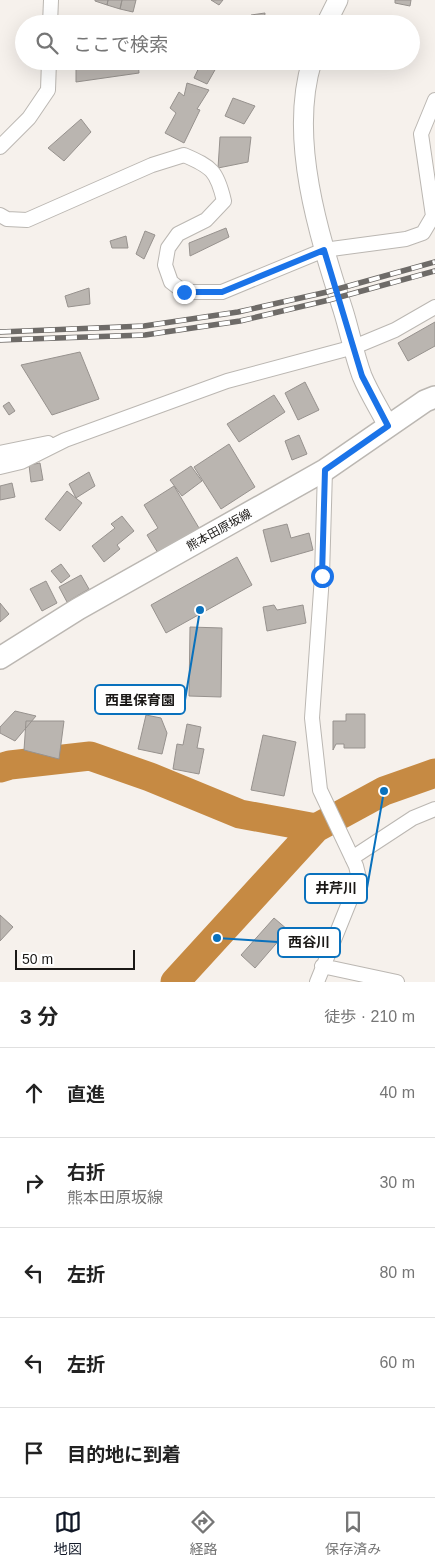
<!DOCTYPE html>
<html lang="ja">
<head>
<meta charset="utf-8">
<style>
	body { margin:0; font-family:Arial,"Noto Sans JP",sans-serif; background:#f6f6f6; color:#222 }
	.scale { position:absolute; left:15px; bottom:12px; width:120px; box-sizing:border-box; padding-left:5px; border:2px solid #1a1816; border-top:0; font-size:14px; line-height:18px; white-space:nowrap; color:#1a1816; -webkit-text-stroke:4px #fff; paint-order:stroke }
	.stop { position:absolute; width:15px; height:15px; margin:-11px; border:4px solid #1a73e8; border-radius:50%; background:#fff }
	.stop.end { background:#1a73e8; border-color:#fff; box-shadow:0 1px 5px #0008 }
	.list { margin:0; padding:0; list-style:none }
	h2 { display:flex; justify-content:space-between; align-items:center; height:65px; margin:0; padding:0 20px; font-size:21px }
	h2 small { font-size:16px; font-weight:400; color:#767676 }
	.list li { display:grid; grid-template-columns:32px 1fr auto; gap:15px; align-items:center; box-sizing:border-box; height:90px; padding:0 20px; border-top:1px solid #e0e0e0 }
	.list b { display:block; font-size:19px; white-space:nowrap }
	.list p { margin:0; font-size:16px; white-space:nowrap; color:#767676 }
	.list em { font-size:16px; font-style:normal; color:#767676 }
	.icon { flex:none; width:28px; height:28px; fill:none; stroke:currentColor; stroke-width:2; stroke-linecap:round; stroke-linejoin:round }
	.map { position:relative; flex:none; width:435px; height:982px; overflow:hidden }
	.search { position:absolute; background:#fff; box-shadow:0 5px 20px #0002; left:15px; right:15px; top:15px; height:55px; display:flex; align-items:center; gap:12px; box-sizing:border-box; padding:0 18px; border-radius:28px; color:#767676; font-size:19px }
	.sheet { height:515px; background:#fff }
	nav { display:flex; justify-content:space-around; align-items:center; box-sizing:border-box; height:70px; border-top:1px solid #e0e0e0; background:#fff; font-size:14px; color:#767676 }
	nav a { display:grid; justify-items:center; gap:2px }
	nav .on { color:#111827 }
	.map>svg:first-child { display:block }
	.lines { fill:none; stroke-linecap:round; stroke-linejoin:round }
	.river { stroke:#c68a43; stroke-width:29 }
	.building { fill:#bab5b0; stroke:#97928e }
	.street-casing { stroke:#bbb7b2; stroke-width:16 }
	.secondary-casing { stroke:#bbb7b2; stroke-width:21 }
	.primary-casing { stroke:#bbb7b2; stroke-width:24 }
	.street { stroke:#fff; stroke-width:14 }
	.secondary { stroke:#fff; stroke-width:19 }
	.primary { stroke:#fff; stroke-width:21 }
	.rail-casing { stroke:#6e6b68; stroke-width:5.5 }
	.rail { stroke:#fff; stroke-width:4; stroke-dasharray:11; stroke-linecap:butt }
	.route { stroke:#1a73e8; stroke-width:6 }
	.labels { text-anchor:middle; stroke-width:4; stroke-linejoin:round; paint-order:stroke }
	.street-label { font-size:12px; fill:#1a1816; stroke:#fff }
	.leader { fill:none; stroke:#0971bd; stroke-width:2 }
	.callout-dot { fill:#0971bd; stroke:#fff; stroke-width:2 }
	.callout { fill:#fff; stroke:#0971bd; stroke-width:2 }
	.callout-label { font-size:14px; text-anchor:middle; font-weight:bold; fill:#1a1816 }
</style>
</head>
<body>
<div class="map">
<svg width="435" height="982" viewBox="0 0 435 982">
	<rect width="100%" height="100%" fill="#f6f1ec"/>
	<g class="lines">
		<!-- river -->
		<path class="river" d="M0,768L10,765L90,756L150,777L240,814L316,828L384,791L435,773
			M175,982L316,828"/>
	</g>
	<!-- building -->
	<path class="building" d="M95,0H108L107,5L95,1Z
		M108,0H122L120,9L107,5Z
		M122,0H136L133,12L120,9Z
		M211,0H223L219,5Z
		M395,0H411L410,6L395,3Z
		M265,13L264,24H250L251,15Z
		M76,61H138L139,73L76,82Z
		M202,61H220L207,84L194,78Z
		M244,61H260L259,65L243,67Z
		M187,83L209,90L197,109L200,110L184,143L165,133L176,113L170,108L179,92L184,96Z
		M233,98L255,106L244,124L225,116Z
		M81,119L91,132L64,161L48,148Z
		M220,137H251L248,162L218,168Z
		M226,228L229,237L190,256L189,243Z
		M145,231L155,235L144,259L136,254Z
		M126,236L128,248H112L110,241Z
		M89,288L90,304L68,307L65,296Z
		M435,322V346L408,361L398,343Z
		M80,352L99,399L52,415L21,365Z
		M305,382L319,410L298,420L285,393Z
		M274,395L285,412L239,442L227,424Z
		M9,402L15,411L9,415L3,406Z
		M299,435L307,454L292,460L285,441Z
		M229,444L255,487L221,509L194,467Z
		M40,463L43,480L31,482L29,465Z
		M191,466L202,481L182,496L170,480Z
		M89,472L95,486L76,498L69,484Z
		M12,483L15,497L0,500V486Z
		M174,486L199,528L158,553L147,535L158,528L144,505Z
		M67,491L82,503L60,531L45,519Z
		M122,516L134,531L117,545L120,549L104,562L92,546L115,528L111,524Z
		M287,524L291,538L309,533L313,550L271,562L263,530Z
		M237,557L252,585L166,633L151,605Z
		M61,564L70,576L61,583L51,571Z
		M81,575L89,589L67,602L59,587Z
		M46,581L57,603L42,611L30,589Z
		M0,603L9,614L0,622Z
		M274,605L277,610L303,605L306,623L267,631L263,607Z
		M190,627L222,628L221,697L189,696Z
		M15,711L36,716L15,741L0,733V727Z
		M346,714H365V748H344V744H336L333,750V721H346Z
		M146,715L161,718L167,733L162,754L138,749Z
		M26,721H64L59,759L24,750Z
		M187,724L201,727L197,748L204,749L199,774L173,769L177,744L183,745Z
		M263,735L296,742L284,796L251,790Z
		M0,915L13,927L0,941Z
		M274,918L288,930L255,968L241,955Z"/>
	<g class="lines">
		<defs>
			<path id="street" d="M50,24L51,0
				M0,147L29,118L48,90L49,61
				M0,215L7,219L27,220L152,165L184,155C212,167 217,171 224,201L206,220L178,234L168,248L165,265L171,282L184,292H222L324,250L406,239L423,233L433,216L421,134L435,100
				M0,453L48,443
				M0,467L21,462L65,440L227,381L354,347L395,330L435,307
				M352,858L413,818L435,809
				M322,966L397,982
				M317,982L359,878L356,866L320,790L312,718L322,576L325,470"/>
			<path id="secondary" d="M326,24L338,0
				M312,61C288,139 319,235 343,310C350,332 354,355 362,376C369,393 380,410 388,426"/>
			<path id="primary" d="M0,658L78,609L325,470L425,401L435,397"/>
		</defs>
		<!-- street casing -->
		<use href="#street" class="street-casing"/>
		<!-- secondary casing -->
		<use href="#secondary" class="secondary-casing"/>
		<!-- primary casing -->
		<use href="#primary" class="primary-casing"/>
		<!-- street -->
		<use href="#street" class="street"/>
		<!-- secondary -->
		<use href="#secondary" class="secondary"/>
		<!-- primary -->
		<use href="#primary" class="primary"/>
		<defs>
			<path id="rail" d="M0,332L144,326L238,312L327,292L435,262
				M0,340L145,335L240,321L329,300L435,271"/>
		</defs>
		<!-- rail casing -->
		<use href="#rail" class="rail-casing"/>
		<!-- rail -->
		<use href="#rail" class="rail"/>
	</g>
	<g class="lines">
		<!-- route -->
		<path class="route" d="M184,292H222L324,250L362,376L388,426L325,470L322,576"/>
	</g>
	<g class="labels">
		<!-- street labels -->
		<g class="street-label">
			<text transform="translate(219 530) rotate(-29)" y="4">熊本田原坂線</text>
		</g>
	</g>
	<!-- callouts -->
	<path class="leader" d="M200 610L185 700M384 791L367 888M217 938L278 942"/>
	<g class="callout-dot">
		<circle cx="200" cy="610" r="5"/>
		<circle cx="384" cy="791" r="5"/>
		<circle cx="217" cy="938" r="5"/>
	</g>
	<g class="callout">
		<rect x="95" y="685" width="90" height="29" rx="5"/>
		<rect x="305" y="874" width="62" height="29" rx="5"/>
		<rect x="278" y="928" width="62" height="29" rx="5"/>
	</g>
	<g class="callout-label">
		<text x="140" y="705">西里保育園</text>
		<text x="336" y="893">井芹川</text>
		<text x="309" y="947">西谷川</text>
	</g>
</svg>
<div class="scale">50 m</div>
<div class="stop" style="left:322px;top:576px"></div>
<div class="stop end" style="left:184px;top:292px"></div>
<div class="search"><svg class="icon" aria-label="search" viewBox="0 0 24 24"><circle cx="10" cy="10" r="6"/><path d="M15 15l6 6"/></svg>ここで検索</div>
</div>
<section class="sheet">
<h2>3 分<small>徒歩 · 210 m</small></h2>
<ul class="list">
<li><svg class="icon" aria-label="ahead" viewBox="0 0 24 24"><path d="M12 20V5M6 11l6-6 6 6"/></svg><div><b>直進</b></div><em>40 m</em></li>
<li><svg class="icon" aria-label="right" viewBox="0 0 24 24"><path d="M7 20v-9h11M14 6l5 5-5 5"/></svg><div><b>右折</b><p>熊本田原坂線</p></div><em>30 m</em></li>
<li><svg class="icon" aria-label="left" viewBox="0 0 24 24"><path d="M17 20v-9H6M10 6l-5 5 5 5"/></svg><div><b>左折</b></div><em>80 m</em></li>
<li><svg class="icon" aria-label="left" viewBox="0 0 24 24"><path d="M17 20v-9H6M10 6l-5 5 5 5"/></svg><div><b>左折</b></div><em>60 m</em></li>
<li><svg class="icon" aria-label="arrive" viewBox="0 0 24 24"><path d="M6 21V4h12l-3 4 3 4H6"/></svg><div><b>目的地に到着</b></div></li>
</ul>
</section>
<nav>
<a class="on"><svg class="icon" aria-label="map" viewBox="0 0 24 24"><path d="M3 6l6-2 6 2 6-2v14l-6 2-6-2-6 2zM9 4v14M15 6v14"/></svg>地図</a>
<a><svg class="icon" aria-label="directions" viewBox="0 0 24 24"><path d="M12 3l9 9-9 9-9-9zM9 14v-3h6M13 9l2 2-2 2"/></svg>経路</a>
<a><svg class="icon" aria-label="saved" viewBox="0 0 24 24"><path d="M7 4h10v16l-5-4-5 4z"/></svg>保存済み</a>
</nav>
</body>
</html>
